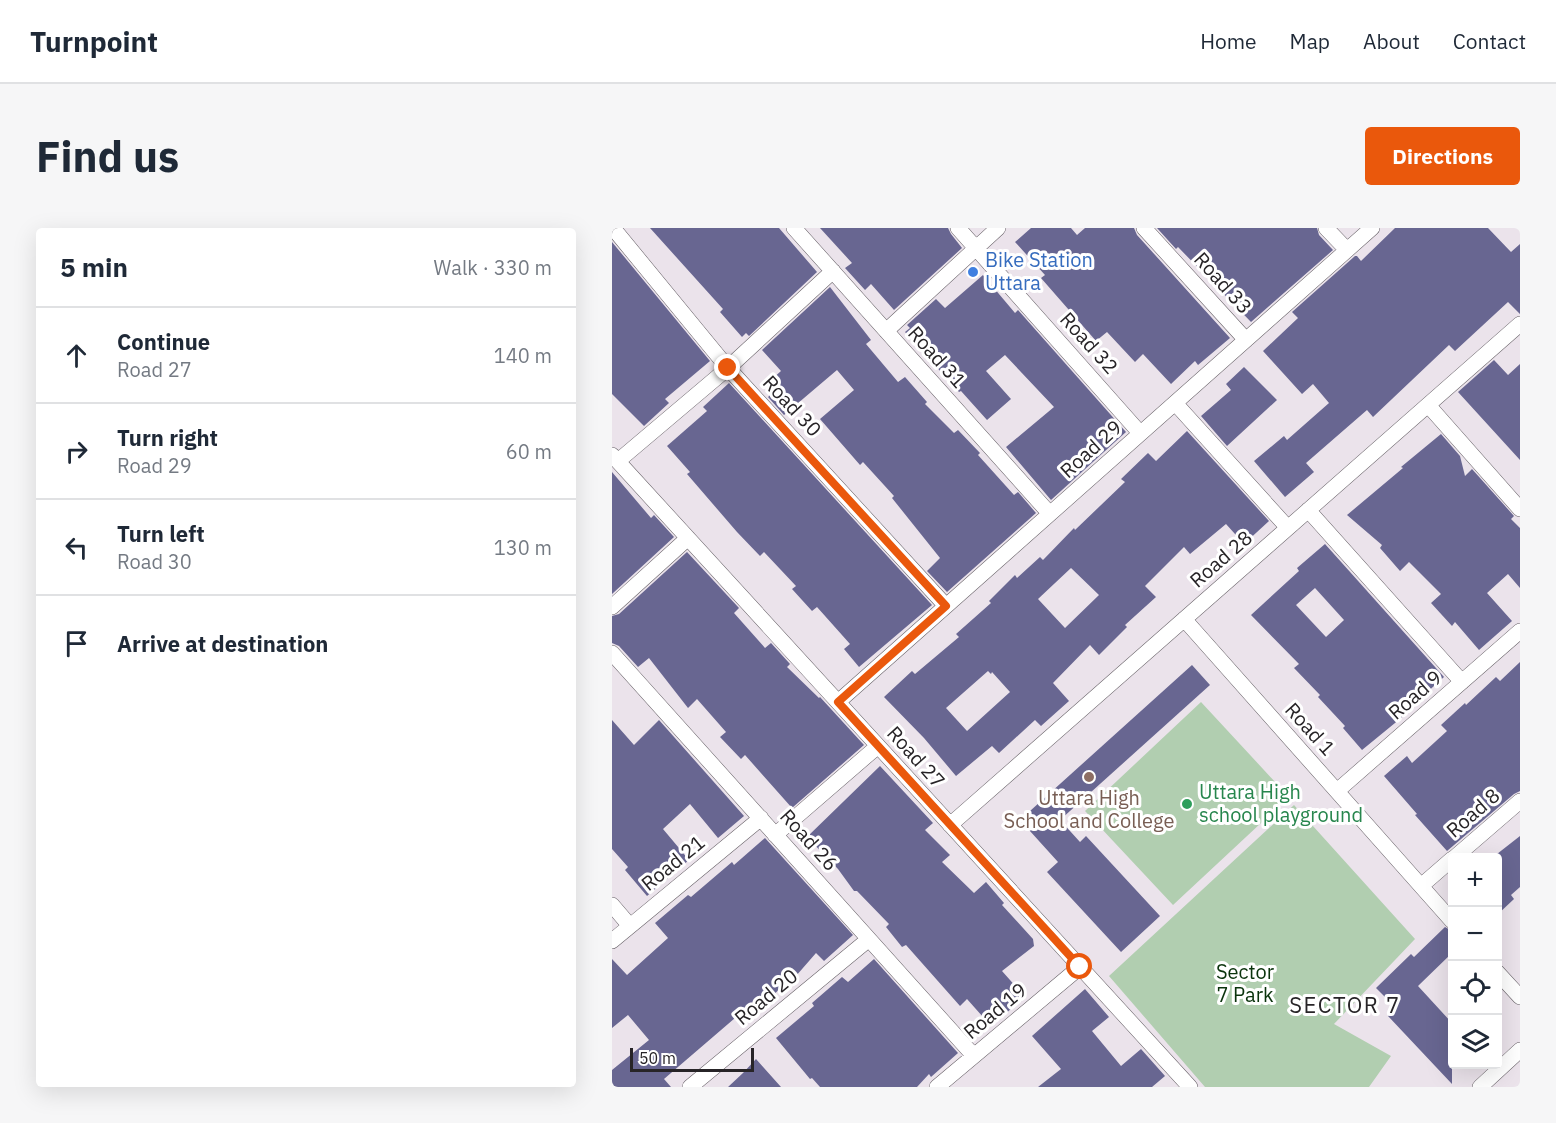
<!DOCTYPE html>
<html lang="en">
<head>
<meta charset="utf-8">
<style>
	body { margin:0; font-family:"IBM Plex Sans",sans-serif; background:#f6f6f7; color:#1f2937 }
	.controls { position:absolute; right:18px; bottom:18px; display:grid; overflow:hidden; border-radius:6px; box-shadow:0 6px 24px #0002 }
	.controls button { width:54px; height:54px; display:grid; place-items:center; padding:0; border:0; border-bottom:2px solid #e0e1e3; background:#fff; color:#1f2937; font:30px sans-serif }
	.scale { position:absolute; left:18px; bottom:15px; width:124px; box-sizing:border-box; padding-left:6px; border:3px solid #272427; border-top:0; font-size:16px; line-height:21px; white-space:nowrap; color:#272427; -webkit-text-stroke:4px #fff; paint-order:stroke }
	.stop { position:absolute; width:18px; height:18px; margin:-14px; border:4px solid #ea580c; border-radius:50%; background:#fff }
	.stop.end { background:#ea580c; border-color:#fff; box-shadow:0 2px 6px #0008 }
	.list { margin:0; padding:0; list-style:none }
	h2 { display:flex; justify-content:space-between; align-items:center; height:78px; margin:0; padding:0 24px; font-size:26px }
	h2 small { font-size:20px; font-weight:400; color:#747a83 }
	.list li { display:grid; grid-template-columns:39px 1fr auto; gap:18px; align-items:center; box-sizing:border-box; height:96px; padding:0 24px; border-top:2px solid #e0e1e3 }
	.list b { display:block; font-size:22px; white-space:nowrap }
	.list p { margin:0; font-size:20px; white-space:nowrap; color:#747a83 }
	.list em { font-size:20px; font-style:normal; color:#747a83 }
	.icon { flex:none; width:33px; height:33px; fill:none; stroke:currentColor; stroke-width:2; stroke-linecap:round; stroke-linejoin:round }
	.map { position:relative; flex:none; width:908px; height:859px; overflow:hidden; border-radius:6px }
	header { display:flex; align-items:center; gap:36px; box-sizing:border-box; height:84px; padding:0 30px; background:#fff; border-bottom:2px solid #e0e1e3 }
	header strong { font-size:28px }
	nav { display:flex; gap:33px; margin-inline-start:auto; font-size:21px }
	.intro { display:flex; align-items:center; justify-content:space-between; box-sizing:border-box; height:144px; padding:0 36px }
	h1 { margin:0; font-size:42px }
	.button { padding:15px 27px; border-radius:6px; background:#ea580c; color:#fff; font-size:21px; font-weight:700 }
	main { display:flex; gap:36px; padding:0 36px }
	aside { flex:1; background:#fff; border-radius:6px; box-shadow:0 6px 24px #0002 }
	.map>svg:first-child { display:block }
	.green { fill:#b1ceb0 }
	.building { fill:#686691; fill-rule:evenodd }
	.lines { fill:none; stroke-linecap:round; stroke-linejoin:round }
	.minor-casing { stroke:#676167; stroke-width:16 }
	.minor { stroke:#fff; stroke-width:15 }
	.route { stroke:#ea580c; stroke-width:8 }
	.shop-dot { fill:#3f7fe0; stroke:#fff; stroke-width:2 }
	.education-dot { fill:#8d6e63; stroke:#fff; stroke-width:2 }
	.leisure-dot { fill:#2e9e5b; stroke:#fff; stroke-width:2 }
	.labels { text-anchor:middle; stroke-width:6; stroke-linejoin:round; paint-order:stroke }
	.shop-label { font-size:20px; fill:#366cbe; stroke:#fff; text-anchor:start }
	.street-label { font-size:20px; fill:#272427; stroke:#fff }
	.leisure-label { font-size:20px; fill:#27864d; stroke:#fff; text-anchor:start }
	.education-label { font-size:20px; fill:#785e54; stroke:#fff }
	.park-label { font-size:20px; fill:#0a330c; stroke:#fff }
	.quarter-label { font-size:22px; letter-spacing:1.5px; fill:#272427; stroke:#fff }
</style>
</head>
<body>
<header>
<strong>Turnpoint</strong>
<nav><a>Home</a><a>Map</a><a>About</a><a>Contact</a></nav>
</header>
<div class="intro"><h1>Find us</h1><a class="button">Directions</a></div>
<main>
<aside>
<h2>5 min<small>Walk · 330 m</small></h2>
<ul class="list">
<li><svg class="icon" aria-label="ahead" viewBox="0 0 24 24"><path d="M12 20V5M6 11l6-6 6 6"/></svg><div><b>Continue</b><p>Road 27</p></div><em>140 m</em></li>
<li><svg class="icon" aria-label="right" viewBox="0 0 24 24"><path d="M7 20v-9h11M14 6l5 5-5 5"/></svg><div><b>Turn right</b><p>Road 29</p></div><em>60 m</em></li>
<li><svg class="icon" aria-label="left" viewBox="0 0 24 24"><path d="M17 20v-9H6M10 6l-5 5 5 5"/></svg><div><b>Turn left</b><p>Road 30</p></div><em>130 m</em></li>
<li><svg class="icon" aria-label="arrive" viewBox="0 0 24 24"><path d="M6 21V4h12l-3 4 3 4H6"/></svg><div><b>Arrive at destination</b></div></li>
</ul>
</aside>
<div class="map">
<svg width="908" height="859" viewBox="0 0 908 859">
	<rect width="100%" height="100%" fill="#ebe3eb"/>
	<!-- green -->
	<path class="green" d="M589,474L677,569L561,677L473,583Z
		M682,577L803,711L722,796L779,828L757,859H593L497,748Z"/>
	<!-- building -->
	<path class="building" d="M38,0H167L205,44L137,108L134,105L130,109L108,84L111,81Z
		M208,0H336L339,6L350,20L282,82L259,56L253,62L233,40L240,35Z
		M419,0H459L465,7L473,0H522L525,7L618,110L586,137L583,133L559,156L531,126L523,134L495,104L484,113L429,50L433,47L403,14Z
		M545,0H705L707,7L721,22L639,94L566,19L564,21Z
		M783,0H876L899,24L908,16V86L896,74L843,123L837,117L761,189L755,182L694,235L702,244L673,269L642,233L672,208L675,212L717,175L701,156L690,166L651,123L686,90L680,84L743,28H745L749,33Z
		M0,14L98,133L53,171L57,175L32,198L0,166Z
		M371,47L403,85L406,82L514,204L439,272L394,219L442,179L393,127L374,143L399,171L375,192L349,163L347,164L293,104L298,100L295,97L324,71L333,80Z
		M218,59L259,112L254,116L286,154L293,149L315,174L313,176L342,205L346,202L368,225L366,227L402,267L406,264L424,285L335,364L315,343L328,330L280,270L282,268L251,234L248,237L208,191L242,162L225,142L172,187L156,169L167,159L160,151L169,143L150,122Z
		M882,132L896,147L908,136V232L846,164Z
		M632,139L665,172L615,218L589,188L619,162L614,156Z
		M117,155L320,377L247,439L232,421L238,416L205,379L200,383L180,361L184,358L152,324L148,328L125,304L75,246L78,244L55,218L95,183L91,179Z
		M575,203L657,293L632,316L614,296L578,326L572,319L533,358L544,369L513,397L515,399L487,427L478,417L441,455L457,473L429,498L423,492L387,525L380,518L344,548L312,510L272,469L300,443L303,446L347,409L344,406L379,375L377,373L403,347L405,350L428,329L431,332L462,300L463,302L513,254L509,251L536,225L544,233ZM459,340L487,367L453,400L426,371ZM376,443L379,446L380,444L398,464L355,503L334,480Z
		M829,206L848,228L853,248L860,241L902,288L899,291L908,300V360L896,346L875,365L900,393L867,422L843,394L840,398L819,375L829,366L797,334L788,343L768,320L770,317L735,287L791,240L789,239Z
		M0,244L39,290L42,287L62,309L0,366Z
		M713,316L832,449L793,484L794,486L750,522L731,500L733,498L706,469L708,467L682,440L687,436L639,387L687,343L685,340ZM703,360L732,392L714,409L684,377Z
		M75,324L127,380L122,385L153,420L159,415L178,436L175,439L207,470L208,469L252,517L180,580L133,527L129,531L108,509L114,504L85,471L76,480L37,430L26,439L7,418L0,415V388L7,386Z
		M908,434V563L902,566L835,623L803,587L805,586L772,548L795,528L800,535L835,503L829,497L853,475L854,477L884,449L888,453Z
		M580,437L598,457L448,592L468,614L474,608L548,688L509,724L435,644L446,634L408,592Z
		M0,492L22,517L47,492L132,588L106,610L78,576L51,601L77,632L35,668L13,642L16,639L0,621Z
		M268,538L321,595L313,602L338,627L330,634L362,665L374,654L392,675L390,677L421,711L422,718L390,743L413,769L379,798L355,771L348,778L294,717L290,719L274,699L277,696L245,663H242L226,641L195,609Z
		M908,608V659L899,667L902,671L885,687V626Z
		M153,610L241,707L212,733L204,725L177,756L175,754L136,791L130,784L52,851L59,859H0V842L37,812L16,787L0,800V731L15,747L56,710L43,695L76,667L79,669L120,634L122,637Z
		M833,699L840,703V725L806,758L840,795V856L776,788L784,780L764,760L799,726L802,729Z
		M262,731L346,825L319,849L317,846L305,859H208L200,850L198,851L164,810L202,778L200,775L230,749L236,754Z
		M473,761L497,789L480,803L509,838L529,821L553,848L540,859H426L449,841L420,808Z
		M144,831L169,859H116L131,845Z"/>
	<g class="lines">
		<defs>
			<path id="minor" d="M1,0L116,140L334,378
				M182,0L438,286
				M346,0L528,205
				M532,0L634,112
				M714,0L735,22
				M274,103L386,0
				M563,175L676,300
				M816,177L908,281
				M0,227L578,859
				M6,233L116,140L221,43
				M696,282L850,454
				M0,379L76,310
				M572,391L840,693
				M0,425L362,828
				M226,474L760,0
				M725,563L908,403
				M338,597L908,96
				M163,607L266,518
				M842,630L908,573
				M809,658L840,631
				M0,677L18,698
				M0,713L149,590
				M885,744L908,769
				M78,859L257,711
				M325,859L468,739
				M868,859L908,822"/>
		</defs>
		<!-- minor casing -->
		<use href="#minor" class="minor-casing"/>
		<!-- minor -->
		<use href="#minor" class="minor"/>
	</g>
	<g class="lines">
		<!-- route -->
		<path class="route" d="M116,140L334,378L226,474L468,739"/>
	</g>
	<!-- markers -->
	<circle class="shop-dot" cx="361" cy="44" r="6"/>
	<circle class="education-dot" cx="477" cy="549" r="6"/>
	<circle class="leisure-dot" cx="575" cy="576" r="6"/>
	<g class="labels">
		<!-- shop labels -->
		<g class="shop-label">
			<text x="373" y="39">Bike Station<tspan x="373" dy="23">Uttara</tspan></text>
		</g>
		<!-- street labels -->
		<g class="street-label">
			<text transform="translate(611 55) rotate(48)" y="7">Road 33</text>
			<text transform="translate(477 115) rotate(48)" y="7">Road 32</text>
			<text transform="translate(325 129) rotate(48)" y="7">Road 31</text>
			<text transform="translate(180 178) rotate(47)" y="7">Road 30</text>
			<text transform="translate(479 221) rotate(-42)" y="7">Road 29</text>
			<text transform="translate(609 331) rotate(-41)" y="7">Road 28</text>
			<text transform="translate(803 467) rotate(-41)" y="7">Road 9</text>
			<text transform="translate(698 501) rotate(48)" y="7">Road 1</text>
			<text transform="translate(304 529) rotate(48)" y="7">Road 27</text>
			<text transform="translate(861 585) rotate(-41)" y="7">Road 8</text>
			<text transform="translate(197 612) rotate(48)" y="7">Road 26</text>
			<text transform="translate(61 635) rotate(-39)" y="7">Road 21</text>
			<text transform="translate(154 769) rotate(-40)" y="7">Road 20</text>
			<text transform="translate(383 783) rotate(-40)" y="7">Road 19</text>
		</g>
		<!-- leisure labels -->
		<g class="leisure-label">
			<text x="587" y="571">Uttara High<tspan x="587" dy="23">school playground</tspan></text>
		</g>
		<!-- education labels -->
		<g class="education-label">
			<text x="477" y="577">Uttara High<tspan x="477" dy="23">School and College</tspan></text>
		</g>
		<!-- park labels -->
		<g class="park-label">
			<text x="633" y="751">Sector<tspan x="633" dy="23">7 Park</tspan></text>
		</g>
		<!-- quarter labels -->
		<g class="quarter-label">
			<text x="733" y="785">SECTOR 7</text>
		</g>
	</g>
</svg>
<div class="controls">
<button>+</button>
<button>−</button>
<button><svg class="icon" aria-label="locate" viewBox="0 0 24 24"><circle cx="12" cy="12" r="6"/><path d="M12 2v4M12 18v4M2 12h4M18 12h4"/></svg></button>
<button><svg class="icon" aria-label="layers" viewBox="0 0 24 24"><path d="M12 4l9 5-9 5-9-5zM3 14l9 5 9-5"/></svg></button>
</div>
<div class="scale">50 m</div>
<div class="stop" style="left:468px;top:739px"></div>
<div class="stop end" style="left:116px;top:140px"></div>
</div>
</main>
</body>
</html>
